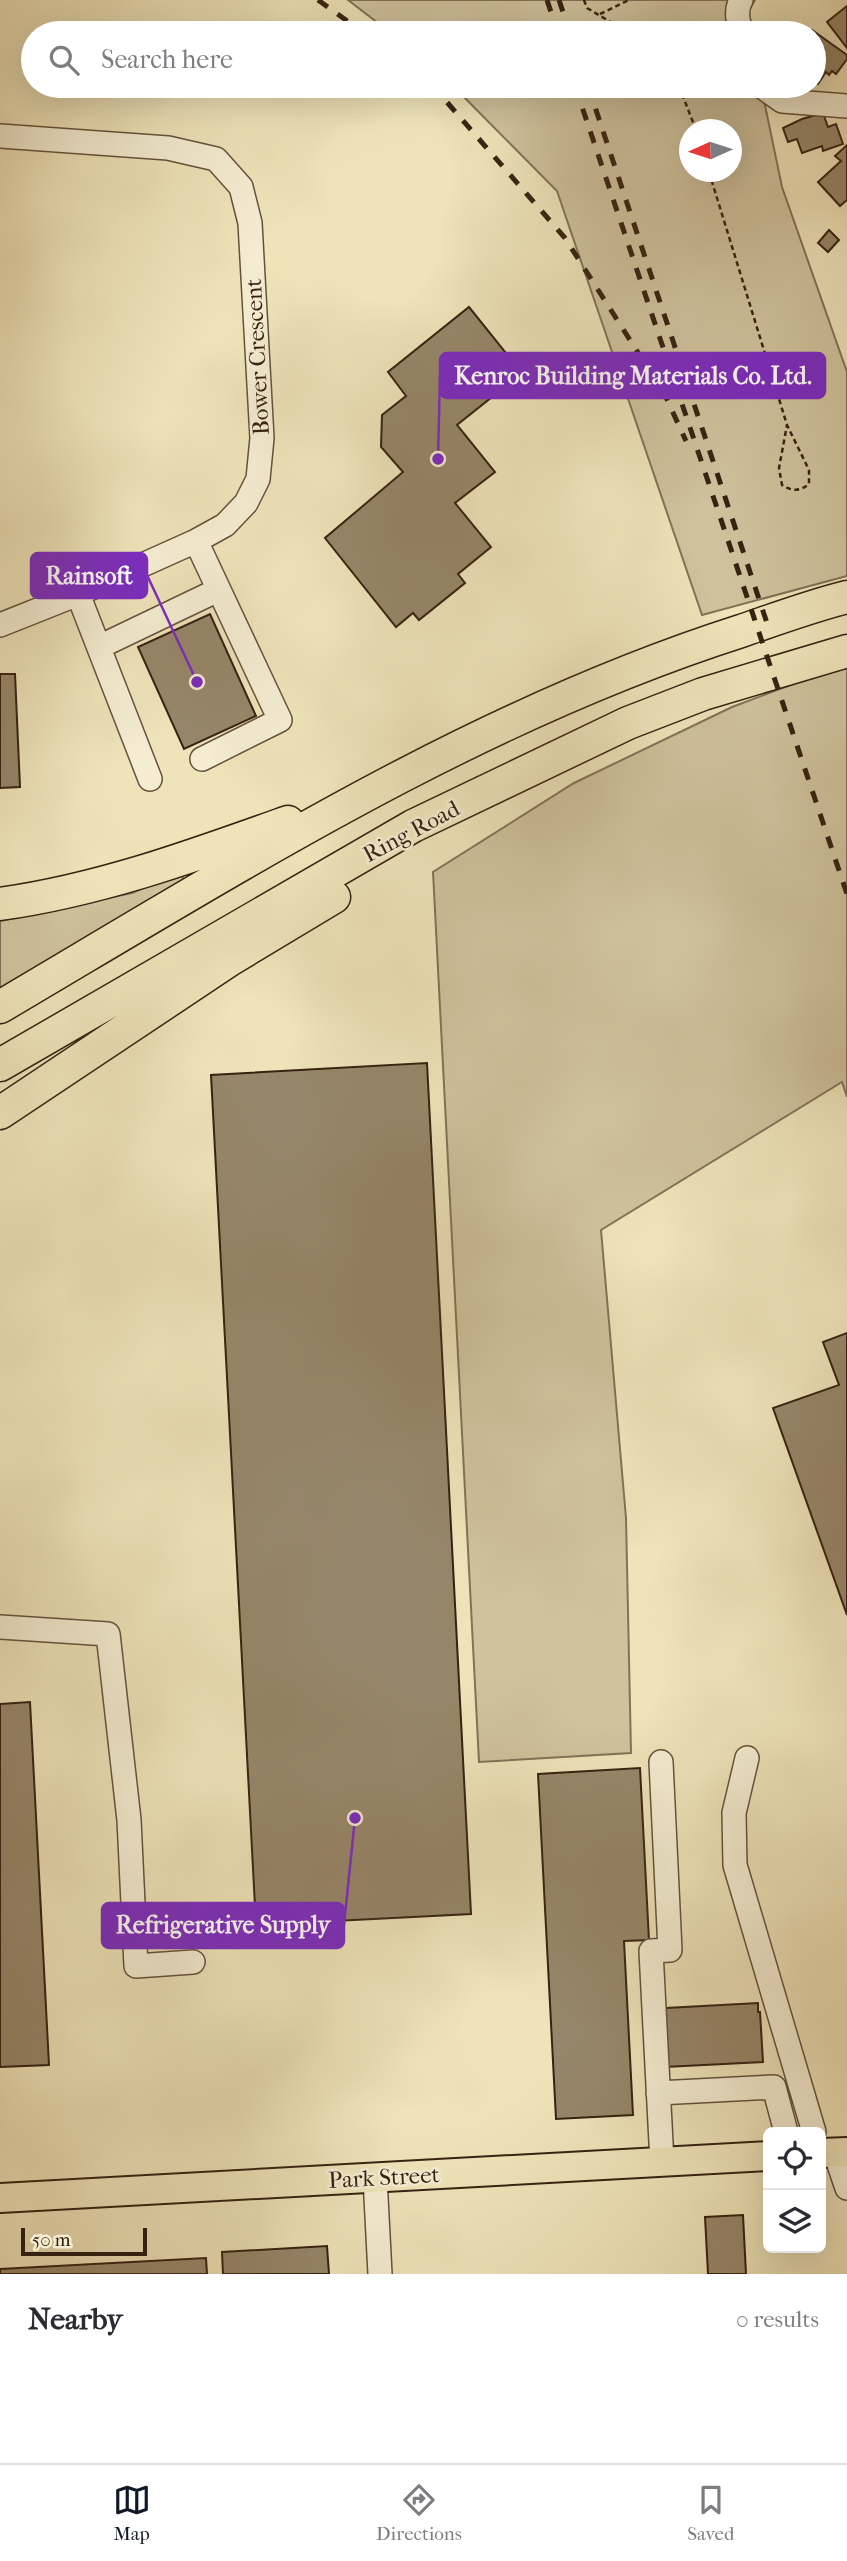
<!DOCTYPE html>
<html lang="en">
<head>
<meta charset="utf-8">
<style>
	body { margin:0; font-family:"IM FELL French Canon",serif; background:#f7f7f7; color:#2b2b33 }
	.controls { position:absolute; right:21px; bottom:21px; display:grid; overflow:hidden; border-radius:10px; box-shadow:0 7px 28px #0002 }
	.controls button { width:63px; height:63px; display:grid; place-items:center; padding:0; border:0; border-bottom:2px solid #e1e1e2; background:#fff; color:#2b2b33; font:35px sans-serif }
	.compass { position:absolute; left:679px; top:119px; width:63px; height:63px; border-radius:50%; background:#fff; box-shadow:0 7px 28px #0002; rotate:267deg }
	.scale { position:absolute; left:21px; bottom:18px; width:126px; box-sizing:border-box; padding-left:7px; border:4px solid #372212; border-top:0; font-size:19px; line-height:24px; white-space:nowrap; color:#372212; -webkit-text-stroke:5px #f4edd2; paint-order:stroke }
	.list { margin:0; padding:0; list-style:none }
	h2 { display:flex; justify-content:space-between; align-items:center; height:91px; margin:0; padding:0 28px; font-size:30px }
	h2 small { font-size:23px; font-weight:400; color:#7c7c81 }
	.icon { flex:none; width:38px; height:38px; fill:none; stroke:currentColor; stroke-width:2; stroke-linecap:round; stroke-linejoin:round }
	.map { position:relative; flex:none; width:847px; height:2274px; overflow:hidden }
	.search { position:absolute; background:#fff; box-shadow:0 7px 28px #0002; left:21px; right:21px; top:21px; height:77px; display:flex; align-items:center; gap:18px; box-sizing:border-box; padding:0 24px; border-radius:38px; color:#7c7c81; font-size:26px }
	.sheet { height:189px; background:#fff }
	nav { display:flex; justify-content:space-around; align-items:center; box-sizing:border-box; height:98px; border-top:2px solid #e1e1e2; background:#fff; font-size:19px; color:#7c7c81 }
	nav a { display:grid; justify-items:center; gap:4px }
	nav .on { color:#111827 }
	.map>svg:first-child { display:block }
	.green { fill:#cfc29d; stroke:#837258; stroke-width:2; fill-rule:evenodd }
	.building { fill:#968669; stroke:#372212; stroke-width:2 }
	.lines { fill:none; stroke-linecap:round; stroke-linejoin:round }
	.minor-casing { stroke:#65523c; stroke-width:26 }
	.major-casing { stroke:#372212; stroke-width:32 }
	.highway-casing { stroke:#372212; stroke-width:35 }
	.path { stroke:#372212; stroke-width:2.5; stroke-dasharray:5 3.5; stroke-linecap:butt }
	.minor { stroke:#f4edd2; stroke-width:23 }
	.major { stroke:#eee3b9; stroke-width:28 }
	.highway { stroke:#eee3b9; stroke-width:32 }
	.rail { stroke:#372212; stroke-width:5; stroke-dasharray:12 12; stroke-linecap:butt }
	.labels { text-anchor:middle; stroke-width:5; stroke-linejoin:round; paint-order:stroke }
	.street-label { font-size:23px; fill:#372212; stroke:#f4edd2 }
	.leader { fill:none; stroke:#7b2cbf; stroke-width:2.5 }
	.callout-dot { fill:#7b2cbf; stroke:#f4edd2; stroke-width:2.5 }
	.callout { fill:#7b2cbf; stroke:#7b2cbf; stroke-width:2.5 }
	.callout-label { font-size:24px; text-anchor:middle; font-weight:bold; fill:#fff }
</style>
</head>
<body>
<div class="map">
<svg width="847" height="2274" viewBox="0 0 847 2274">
	<rect width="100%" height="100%" fill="#eee3b9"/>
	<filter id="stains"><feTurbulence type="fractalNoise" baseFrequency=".00286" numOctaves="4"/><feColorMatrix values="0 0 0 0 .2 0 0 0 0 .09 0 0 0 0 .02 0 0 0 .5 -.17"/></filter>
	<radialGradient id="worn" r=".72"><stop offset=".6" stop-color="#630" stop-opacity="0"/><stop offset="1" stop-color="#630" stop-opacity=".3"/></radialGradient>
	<!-- green -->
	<path class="green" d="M348,0H755L742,23L745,33H391Z
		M453,86H761L782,187L847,372V576L702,615L557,191ZM690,130H732V172H690Z
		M847,664V1097L842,1082L601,1230L626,1518L631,1753L479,1762L433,872L574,783L732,707Z
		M181,872L185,885L0,993V921L132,893Z"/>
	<!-- building -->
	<path class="building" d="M847,6V48L827,22Z
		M812,30L847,55V59L836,74L832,71L829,75L826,72L818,84L814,82V33H810Z
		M823,113L828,127L836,124L843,144L823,151L822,146L802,153L797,139L788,142L783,128L802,119Z
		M847,145V200L840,206L818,182L841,161L835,156Z
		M829,230L839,240L828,252L818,243Z
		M469,307L522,373L457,425L495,472L455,503L491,547L458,574L465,583L419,620L413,613L396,627L325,538L403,472L381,447L382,415L406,396L388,372Z
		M210,614L256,716L184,749L138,647Z
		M0,674H15L20,787L0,788Z
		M427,1063L471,1914L256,1925L211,1075Z
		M847,1333V1615L773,1408L839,1385L823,1342Z
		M30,1702L49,2065L0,2067V1704Z
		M640,1768L649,1940L624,1941L633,2115L556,2119L538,1774Z
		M758,2003V2012H760L763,2062L665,2067L662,2017H666V2008Z
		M743,2215L746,2274H708L705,2217Z
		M327,2246L329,2274H223L222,2252Z
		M206,2258L207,2274H0V2269Z"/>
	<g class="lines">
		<defs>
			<path id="minor" d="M741,0C735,11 738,22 742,33
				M761,86L782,101L847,106
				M0,136L168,148L216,159L241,187L250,223L262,438L258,479L246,503L225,525L196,541L78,594L0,625
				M196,541L280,720L202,759
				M78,594L150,779
				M99,647L218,590
				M0,1627L108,1634L129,1820L136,1966L193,1962
				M747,1758L734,1813L735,1865L814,2132
				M661,1762L670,1950L651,1951L662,2162
				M658,2093L774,2087L786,2132
				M835,2153L847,2188
				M375,2178L380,2274"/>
			<path id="major" d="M821,2153L847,2152
				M0,2198L768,2156"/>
			<path id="highway" d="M0,904C100,890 193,856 288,822
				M0,1007C239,866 475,716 741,631C776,619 811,606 847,597
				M0,1065L413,826L628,723L703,694L847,651
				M0,1113L231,959L334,897"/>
		</defs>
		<!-- minor casing -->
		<use href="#minor" class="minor-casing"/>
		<!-- major casing -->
		<use href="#major" class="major-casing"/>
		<!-- highway casing -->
		<use href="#highway" class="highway-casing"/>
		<!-- path -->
		<path class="path" d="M584,0L587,8L629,33
			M600,14L629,0
			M679,86L696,130
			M709,172L787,425L809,470V484C800,491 793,492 782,485L779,468L787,425"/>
		<!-- minor -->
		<use href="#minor" class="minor"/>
		<!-- major -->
		<use href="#major" class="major"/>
		<!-- highway -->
		<use href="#highway" class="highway"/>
		<!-- rail -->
		<path class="rail" d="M318,0L364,33
			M547,0L558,33
			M559,0L570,33
			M430,86L439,93L565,238L665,395L686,441
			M575,86L847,894
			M588,86L769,629"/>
	</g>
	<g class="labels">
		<!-- street labels -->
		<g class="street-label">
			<text transform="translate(257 357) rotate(-93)" y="8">Bower Crescent</text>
			<text transform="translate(411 831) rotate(-28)" y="8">Ring Road</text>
			<text transform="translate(384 2177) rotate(-3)" y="8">Park Street</text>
		</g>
	</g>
	<!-- callouts -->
	<path class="leader" d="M438 459L440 375M197 682L147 575M355 1818L344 1925"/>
	<g class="callout-dot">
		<circle cx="438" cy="459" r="7"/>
		<circle cx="197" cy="682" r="7"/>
		<circle cx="355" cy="1818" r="7"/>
	</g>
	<g class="callout">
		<rect x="440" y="353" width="385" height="45" rx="7"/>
		<rect x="31" y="553" width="116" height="45" rx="7"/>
		<rect x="102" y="1903" width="242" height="45" rx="7"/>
	</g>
	<g class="callout-label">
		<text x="633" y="384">Kenroc Building Materials Co. Ltd.</text>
		<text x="89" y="584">Rainsoft</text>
		<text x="223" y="1933">Refrigerative Supply</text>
	</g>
	<rect width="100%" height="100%" filter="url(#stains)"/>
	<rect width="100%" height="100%" fill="url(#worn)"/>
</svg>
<div class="controls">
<button><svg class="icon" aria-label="locate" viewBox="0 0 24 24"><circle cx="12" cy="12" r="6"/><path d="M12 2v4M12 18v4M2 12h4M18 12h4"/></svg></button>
<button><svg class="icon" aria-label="layers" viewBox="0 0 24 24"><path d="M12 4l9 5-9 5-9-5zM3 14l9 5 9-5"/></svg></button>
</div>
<svg class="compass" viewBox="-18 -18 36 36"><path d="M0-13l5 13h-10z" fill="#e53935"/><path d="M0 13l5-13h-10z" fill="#7c7c81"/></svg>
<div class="scale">50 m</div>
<div class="search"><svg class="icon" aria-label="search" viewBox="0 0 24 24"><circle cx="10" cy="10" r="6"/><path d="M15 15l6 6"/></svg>Search here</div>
</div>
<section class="sheet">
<h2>Nearby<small>0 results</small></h2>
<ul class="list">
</ul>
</section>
<nav>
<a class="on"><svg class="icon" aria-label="map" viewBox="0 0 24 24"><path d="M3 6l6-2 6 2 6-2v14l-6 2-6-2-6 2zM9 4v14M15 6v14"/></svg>Map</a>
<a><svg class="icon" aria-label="directions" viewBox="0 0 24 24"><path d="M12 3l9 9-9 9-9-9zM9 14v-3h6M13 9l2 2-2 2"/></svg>Directions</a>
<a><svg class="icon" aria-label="saved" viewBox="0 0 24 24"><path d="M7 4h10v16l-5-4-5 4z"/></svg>Saved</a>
</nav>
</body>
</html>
